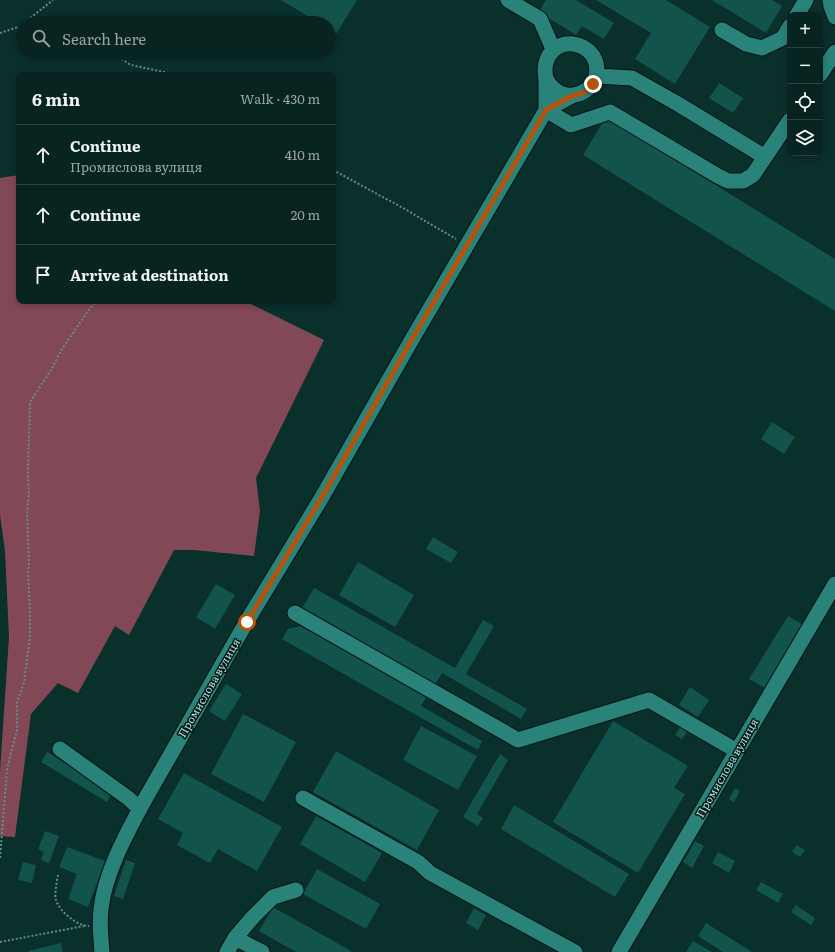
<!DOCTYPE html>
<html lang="en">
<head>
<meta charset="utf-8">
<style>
	body { margin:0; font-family:Literata,serif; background:#112c2a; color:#f1f3f6 }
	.controls { position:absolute; right:12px; top:12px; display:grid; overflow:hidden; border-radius:8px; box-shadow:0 2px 6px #0003 }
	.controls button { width:36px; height:36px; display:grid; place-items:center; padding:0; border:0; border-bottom:1px solid #29413f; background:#082421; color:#f1f3f6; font:20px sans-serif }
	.stop { position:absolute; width:12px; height:12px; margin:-9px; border:3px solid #b45309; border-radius:50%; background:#fff }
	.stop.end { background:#b45309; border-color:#fff; box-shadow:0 1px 4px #0008 }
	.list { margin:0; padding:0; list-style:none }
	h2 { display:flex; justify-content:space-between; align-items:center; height:52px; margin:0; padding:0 16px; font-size:17px }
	h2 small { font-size:13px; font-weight:400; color:#98a4a5 }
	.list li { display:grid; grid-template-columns:26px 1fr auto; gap:12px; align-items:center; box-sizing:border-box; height:60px; padding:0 16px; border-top:1px solid #29413f }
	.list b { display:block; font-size:15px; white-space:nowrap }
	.list p { margin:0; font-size:13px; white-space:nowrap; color:#98a4a5 }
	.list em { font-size:13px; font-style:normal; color:#98a4a5 }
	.icon { flex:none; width:22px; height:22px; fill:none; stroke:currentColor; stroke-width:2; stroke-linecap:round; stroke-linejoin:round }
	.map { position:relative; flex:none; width:835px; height:952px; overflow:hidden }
	.search { position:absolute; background:#082421; box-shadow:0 2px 6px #0003; left:16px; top:16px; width:320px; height:44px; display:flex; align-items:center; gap:10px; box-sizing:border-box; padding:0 14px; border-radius:22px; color:#98a4a5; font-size:15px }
	.panel { position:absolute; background:#082421; box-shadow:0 2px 6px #0003; left:16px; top:72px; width:320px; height:232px; border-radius:8px }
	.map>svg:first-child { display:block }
	.forest { fill:#824856 }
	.building { fill:#12534c }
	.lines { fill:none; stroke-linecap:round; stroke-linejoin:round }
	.minor-casing { stroke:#061513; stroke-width:17 }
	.path { stroke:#618e88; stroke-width:2; stroke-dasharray:2 2; stroke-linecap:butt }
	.minor { stroke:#29837a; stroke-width:15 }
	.route { stroke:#b45309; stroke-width:5 }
	.labels { text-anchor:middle; stroke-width:3; stroke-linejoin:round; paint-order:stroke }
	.street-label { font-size:11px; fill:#b1e3dc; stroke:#001614 }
</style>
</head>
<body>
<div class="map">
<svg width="835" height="952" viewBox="0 0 835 952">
	<rect width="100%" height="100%" fill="#0a302c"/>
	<!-- forest -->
	<path class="forest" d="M19,175V301H245L324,340L256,478L260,511L254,556L194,550H174L129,635L115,626L78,693L58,683L31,714L15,837L0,836V771L9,637L5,551L0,515V178Z"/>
	<!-- building -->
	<path class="building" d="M281,0H357L336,34L329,29V23H319Z
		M546,0H576L614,23L604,39L582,26L576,35L539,12Z
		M596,0H666L710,27L675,84L635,59L651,33Z
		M712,0H772L782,6L766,33Z
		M719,83L743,98L733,113L709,98Z
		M606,117L835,259V311L583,155Z
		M772,422L795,437L784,454L761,439Z
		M433,537L458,552L451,563L426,549Z
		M358,562L414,595L395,627L339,595Z
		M216,584L235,595L215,629L196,617Z
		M314,588L455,668L483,620L494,626L466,674L527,709L521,719L442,673L434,686L301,610Z
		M788,616L803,625L765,688L749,679Z
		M302,623L428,694L421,706L482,741L478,750L282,639L288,629L301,626Z
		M226,684L242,694L225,721L209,711Z
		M690,687L709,700L698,717L679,705Z
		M243,714L296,742L264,802L211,774Z
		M613,721L688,766L674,788L685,794L638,873L553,822Z
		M421,726L477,756L458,790L403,760Z
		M680,727L687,732L682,739L675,735Z
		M336,751L439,810L417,850L313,792Z
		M47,752L113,792L107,802L41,762Z
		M500,754L508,760L477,814L483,818L478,826L463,817Z
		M184,773L282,827L257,871L218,849L210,863L177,845L183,833L158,819Z
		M735,788L740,791L734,802L729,799Z
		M514,805L629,874L615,897L501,829Z
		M316,816L382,853L365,882L300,844Z
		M45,831L59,836L49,863L41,860L44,852L38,849Z
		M695,841L704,846L692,868L683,862Z
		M797,845L805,850L800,857L792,852Z
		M67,847L105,861L88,907L68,899L77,874L59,867Z
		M718,852L735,861L729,873L712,863Z
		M126,860L135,863L123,899L114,896Z
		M23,862L36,865L32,883L18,880Z
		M317,869L380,904L366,929L303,894Z
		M761,882L783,894L778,903L756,890Z
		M796,905L815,918L811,925L791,912Z
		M273,907L351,951L350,952H296L259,931Z
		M474,908L486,915L478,930L466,923Z
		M706,923L752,952H723L698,936Z
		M693,941L712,952H686Z
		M61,943L63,952H29V951Z"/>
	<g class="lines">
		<defs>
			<path id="minor" d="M508,0L540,19L553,49
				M830,0L831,6L835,17
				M797,15L806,0
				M722,30L746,44L762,48L783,38L790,26
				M820,75L835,52
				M596,76L632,78L678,104L765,157L790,120
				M546,110L571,125L610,112L718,176L728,181H743L753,175L765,157
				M546,110C546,100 546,91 546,82C546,78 545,74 545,70C545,55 557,42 573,44C581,45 588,49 593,56C610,86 566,114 546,79
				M295,613L518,740L649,700L737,751
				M60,749L128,798L140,809
				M303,798L418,862L430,873L575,952
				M235,938L253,917L273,897L296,890
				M102,952C101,938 99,923 101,909C105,872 127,833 144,801L247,621L322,497L411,341L546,110L572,96
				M227,952L235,938L262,952
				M619,952L835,584"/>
		</defs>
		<!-- minor casing -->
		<use href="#minor" class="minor-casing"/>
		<!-- path -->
		<path class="path" d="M24,23L53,0
			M0,33L18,27L23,28
			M111,53L131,65L173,74L175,75
			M333,170L403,208L456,239
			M0,858L7,769L17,730V702L24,683L30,636V610L28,573L29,562L27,515L29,492L28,473L30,402L51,370L62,349L88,311L96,301
			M58,875C57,881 54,895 56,900C59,911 77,926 89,926
			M0,942L84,926"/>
		<!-- minor -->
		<use href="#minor" class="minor"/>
	</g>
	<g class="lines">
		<!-- route -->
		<path class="route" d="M247,622L322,497L411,341L546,110L572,96L580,94L587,90L593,84"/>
	</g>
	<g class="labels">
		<!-- street labels -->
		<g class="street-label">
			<text transform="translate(209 688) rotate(-60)" y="4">Промислова вулиця</text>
			<text transform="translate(727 768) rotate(-60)" y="4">Промислова вулиця</text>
		</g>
	</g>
</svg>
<div class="controls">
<button>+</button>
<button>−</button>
<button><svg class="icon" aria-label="locate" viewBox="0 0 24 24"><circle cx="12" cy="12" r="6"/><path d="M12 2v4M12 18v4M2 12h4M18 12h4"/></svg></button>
<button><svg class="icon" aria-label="layers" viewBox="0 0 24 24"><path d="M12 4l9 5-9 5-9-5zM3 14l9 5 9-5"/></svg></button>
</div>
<div class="stop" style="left:247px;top:622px"></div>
<div class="stop end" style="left:593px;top:84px"></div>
<div class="search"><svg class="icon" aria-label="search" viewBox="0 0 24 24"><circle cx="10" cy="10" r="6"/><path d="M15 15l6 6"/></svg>Search here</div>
<section class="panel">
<h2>6 min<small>Walk · 430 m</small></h2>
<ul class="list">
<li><svg class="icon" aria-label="ahead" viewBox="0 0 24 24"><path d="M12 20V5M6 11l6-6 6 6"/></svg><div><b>Continue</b><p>Промислова вулиця</p></div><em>410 m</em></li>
<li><svg class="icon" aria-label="ahead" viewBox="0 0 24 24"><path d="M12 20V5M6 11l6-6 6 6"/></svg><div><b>Continue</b></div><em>20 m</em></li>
<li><svg class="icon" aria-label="arrive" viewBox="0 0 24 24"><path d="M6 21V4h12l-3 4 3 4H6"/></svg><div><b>Arrive at destination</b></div></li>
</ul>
</section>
</div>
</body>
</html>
